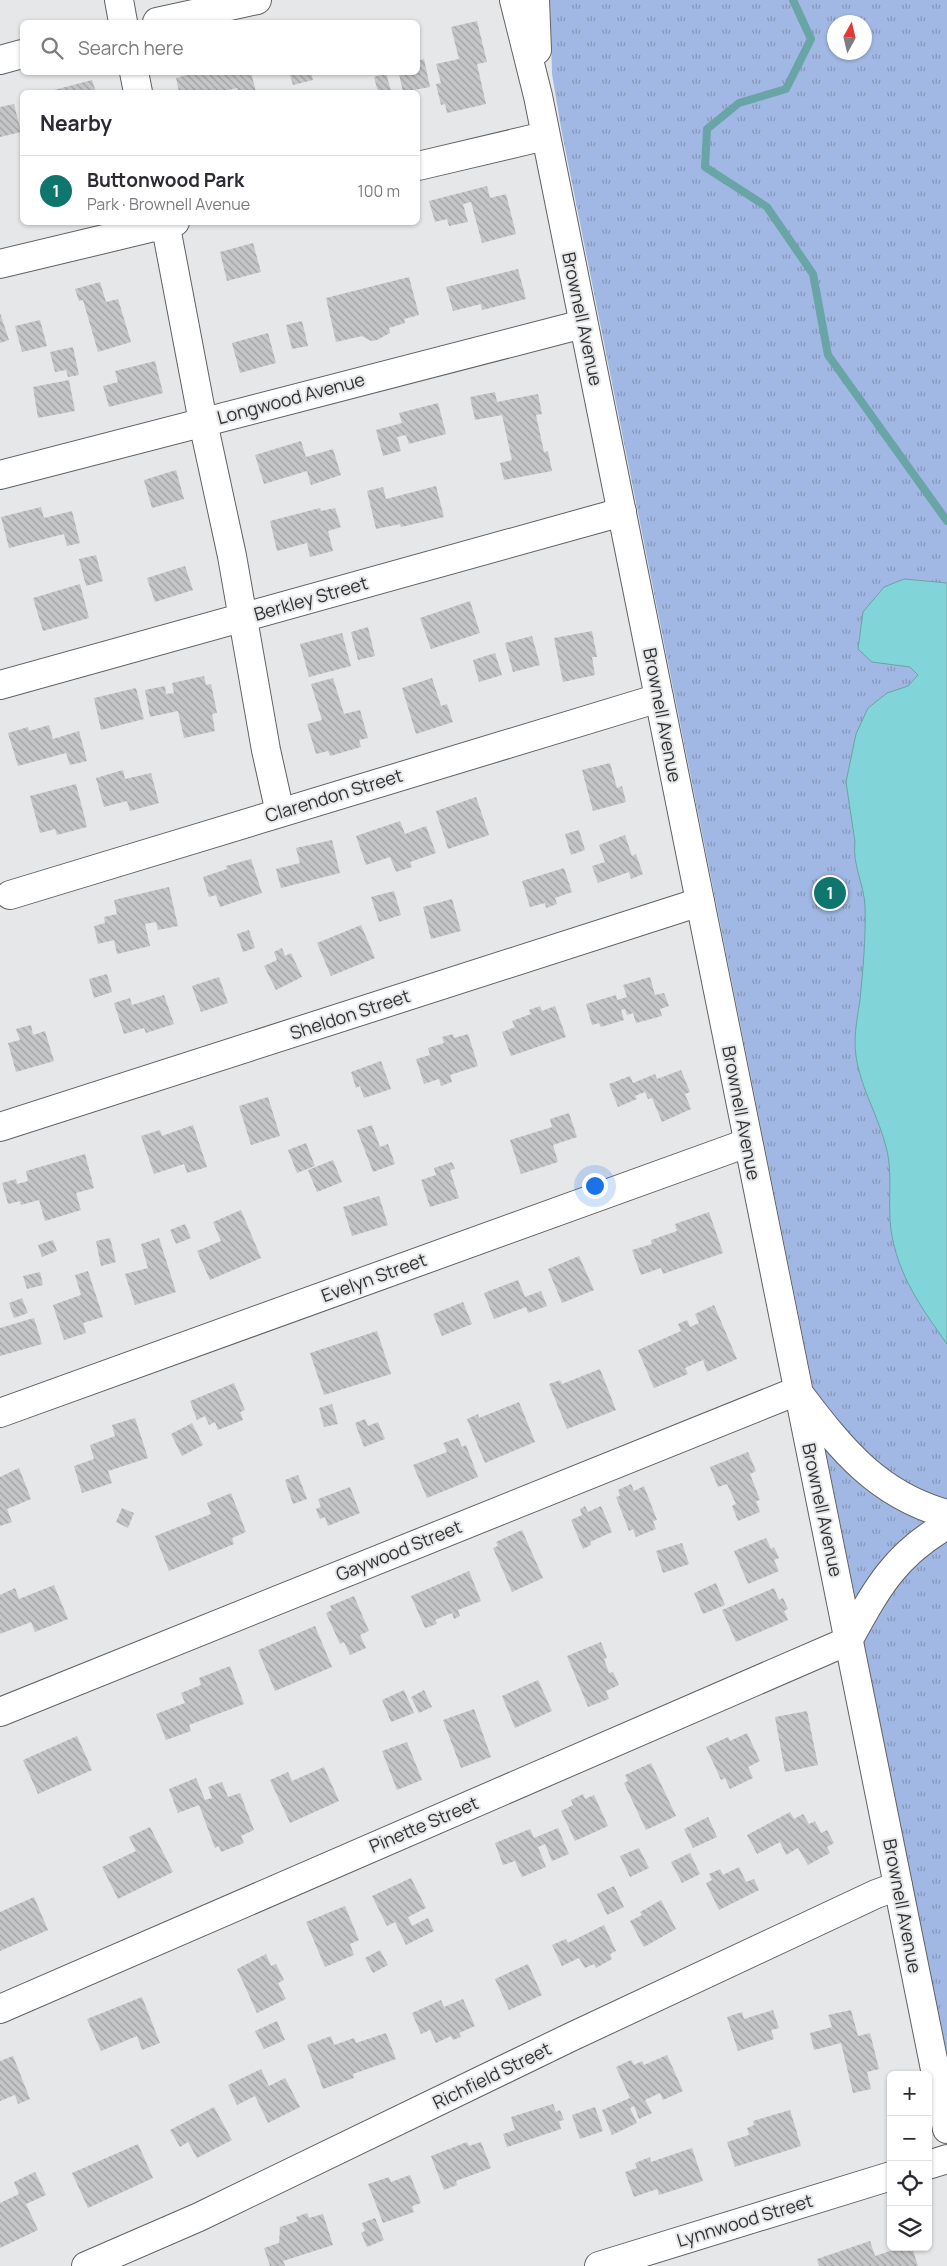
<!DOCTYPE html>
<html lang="en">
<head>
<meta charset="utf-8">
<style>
	body { margin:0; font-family:Manrope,sans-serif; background:#f2f2f3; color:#2b2b33 }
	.controls { position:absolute; right:15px; bottom:15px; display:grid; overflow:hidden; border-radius:8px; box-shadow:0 1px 4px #0004 }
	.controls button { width:45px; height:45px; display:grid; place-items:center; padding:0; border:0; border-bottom:1px solid #e1e1e2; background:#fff; color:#2b2b33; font:25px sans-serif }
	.compass { position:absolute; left:827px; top:15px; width:45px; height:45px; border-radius:50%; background:#fff; box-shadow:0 1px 4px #0004; rotate:8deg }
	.you { position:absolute; left:594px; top:1185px; width:18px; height:18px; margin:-12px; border:4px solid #fff; border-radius:50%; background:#1a73e8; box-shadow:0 0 0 8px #1a73e833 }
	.badge { display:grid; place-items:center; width:32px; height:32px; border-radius:50%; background:#0f766e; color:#fff; font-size:16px; font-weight:700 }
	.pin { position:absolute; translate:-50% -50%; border:2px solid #fff; box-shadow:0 1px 5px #0006 }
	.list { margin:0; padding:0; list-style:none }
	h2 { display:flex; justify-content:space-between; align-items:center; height:65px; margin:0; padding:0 20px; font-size:21px }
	h2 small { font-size:16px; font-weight:400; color:#7c7c81 }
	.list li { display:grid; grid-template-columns:32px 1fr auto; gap:15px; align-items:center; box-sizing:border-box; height:70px; padding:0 20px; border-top:1px solid #e1e1e2 }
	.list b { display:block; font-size:19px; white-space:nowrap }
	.list p { margin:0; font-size:16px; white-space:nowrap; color:#7c7c81 }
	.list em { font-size:16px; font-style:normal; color:#7c7c81 }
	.icon { flex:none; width:28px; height:28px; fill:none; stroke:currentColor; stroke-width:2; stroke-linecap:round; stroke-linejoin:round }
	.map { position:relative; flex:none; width:947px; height:2266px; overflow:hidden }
	.search { position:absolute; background:#fff; box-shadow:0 1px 4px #0004; left:20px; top:20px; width:400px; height:55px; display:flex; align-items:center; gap:12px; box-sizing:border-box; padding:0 18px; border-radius:8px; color:#7c7c81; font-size:19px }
	.panel { position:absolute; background:#fff; box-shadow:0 1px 4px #0004; left:20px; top:90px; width:400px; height:135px; border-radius:8px }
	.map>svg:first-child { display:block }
	.park { fill:url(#park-tufts); fill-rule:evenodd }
	.water { fill:#81d5d8; stroke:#69a4a6 }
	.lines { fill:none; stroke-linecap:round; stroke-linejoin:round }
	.stream { stroke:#69a4a6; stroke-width:8 }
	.building { fill:url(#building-back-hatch) }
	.street-casing { stroke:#606163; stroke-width:30 }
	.secondary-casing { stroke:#606163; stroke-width:30 }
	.street { stroke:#fff; stroke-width:28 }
	.secondary { stroke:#fff; stroke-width:28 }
	.labels { text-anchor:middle; stroke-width:4; stroke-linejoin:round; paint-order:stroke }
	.street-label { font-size:18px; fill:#323333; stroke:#e6e7e9 }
</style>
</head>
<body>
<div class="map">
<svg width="947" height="2266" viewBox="0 0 947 2266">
	<defs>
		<pattern id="park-tufts" width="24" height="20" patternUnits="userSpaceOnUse" patternTransform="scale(1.25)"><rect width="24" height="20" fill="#a2b8e4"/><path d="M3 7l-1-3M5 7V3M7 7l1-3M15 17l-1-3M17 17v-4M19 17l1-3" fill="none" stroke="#8596b9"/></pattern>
		<pattern id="building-back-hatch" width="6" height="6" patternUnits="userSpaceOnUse" patternTransform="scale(1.25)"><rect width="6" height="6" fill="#c5c6c8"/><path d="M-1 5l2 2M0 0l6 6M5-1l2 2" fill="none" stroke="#a1a1a3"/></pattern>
	</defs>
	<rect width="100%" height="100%" fill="#e6e7e9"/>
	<!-- park -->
	<path class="park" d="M550,0H947V2057L561,128L552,74ZM834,22H864V52H834Z"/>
	<!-- water -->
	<path class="water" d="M904,579L947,583V1344C921,1307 898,1276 891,1230C887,1201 894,1171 885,1143C876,1110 855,1078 855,1042C855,1028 858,1014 860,1000C863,969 866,937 865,906C864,884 852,864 855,842L846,782L856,734L868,708L887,693L908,686L918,675L910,667L872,662L858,649L863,612L884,587Z"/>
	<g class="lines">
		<!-- stream -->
		<path class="stream" d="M793,0L811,39L786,89L739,103L707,129L705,167L767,207L813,274L828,355L947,521"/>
	</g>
	<!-- building -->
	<path class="building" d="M477,21L487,62L477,64L486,104L447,113L445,104L441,105L436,84L441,83L436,64L459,59L451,27Z
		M424,59L430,87L403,92L399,74L418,72V61Z
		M186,72H251L256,92H239L237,88L220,92H179L176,78L187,75Z
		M289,72H311L313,80L293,85Z
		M386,73L391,91L378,92L374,77Z
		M92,80L96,92H55L54,90Z
		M14,104L21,132L0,137V107Z
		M487,186L490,198L506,194L516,234L482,243L471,202L463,204L468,222L449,226L447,219L435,222L429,201Z
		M253,243L261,272L227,281L220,252Z
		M518,269L526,299L482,310L481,304L453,311L446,287Z
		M409,277L419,315L404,319L405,323L389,328L390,333L377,340L371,341L362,336L336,342L326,298Z
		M100,282L106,302L118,299L131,342L98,352L83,300L79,301L75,289Z
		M0,313L9,340L0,343Z
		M40,320L47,346L22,352L15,326Z
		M302,321L308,346L292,349L286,325Z
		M268,333L276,363L240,373L232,343Z
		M73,347L79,375L68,377L66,370L55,372L50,352Z
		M155,361L163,393L109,407L103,386L118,382L115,371Z
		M69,380L75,411L38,418L33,387Z
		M495,392L497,402L538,394L542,414L536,415L544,452L548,451L552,471L504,480L500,463L512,460L502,415L475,420L470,397Z
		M438,403L446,434L409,444L406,435L397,437L401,451L383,456L376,430L402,423L399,413Z
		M301,441L306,457L333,449L341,475L311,485L307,471L264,484L255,455Z
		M176,470L184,499L152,508L144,480Z
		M436,486L444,517L401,527L400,524L376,529L367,491L383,487L386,499Z
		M41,507L44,518L72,511L80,543L67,546L64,534L9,548L1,517Z
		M320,508L321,511L335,508L341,527L328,531L333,551L310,557L307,543L277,551L270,521Z
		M96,555L103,581L86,586L79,559Z
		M185,566L193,590L155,602L147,578Z
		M80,584L89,618L43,631L33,598Z
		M470,601L480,633L431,649L420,618Z
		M368,627L375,656L358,660L351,632Z
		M592,631L597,657H592L595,675L563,682L554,638Z
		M342,633L351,666L309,677L300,644Z
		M532,636L540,665L513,672L505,643Z
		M495,653L502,675L479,682L473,660Z
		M204,676L206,685L211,684L217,713L212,714L215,731L184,738L178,711L150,717L145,690L165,686L166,694L174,693L172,683Z
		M333,678L344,714L360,710L368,738L359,740L361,747L330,756L328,751L316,754L307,724L322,720L311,684Z
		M432,678L441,706L447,704L453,722L416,734L402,688Z
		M136,688L144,719L101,730L94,698Z
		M49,725L53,739L79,731L87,761L70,765L66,753L18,766L8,733L28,727L29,731Z
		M610,763L617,788L622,786L626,802L593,811L582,770Z
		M123,770L125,779L151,773L159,803L130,811L127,801L104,807L96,778Z
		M76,784L87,827L57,835L55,829L40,833L30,796Z
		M476,797L489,835L448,849L436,811Z
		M400,821L405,834L426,826L436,853L410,862L412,867L396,872L390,857L366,865L356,836Z
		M579,830L585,850L571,855L565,834Z
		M625,835L632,856L636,854L643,874L631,879L629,872L598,883L592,866L605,862L599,845Z
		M332,840L340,873L281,888L276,869L300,863L296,848Z
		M251,859L262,893L220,907L216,895L209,897L203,877L227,869L226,866Z
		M564,868L572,892L555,898L557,904L546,908L545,903L530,907L522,881Z
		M169,887L178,926L158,930L156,922L145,924L150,946L117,954L114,940L98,944L94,926L105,923L104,917L117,914L114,900Z
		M394,891L401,915L379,922L371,897Z
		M452,899L461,931L431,939L423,907Z
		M361,925L375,958L331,976L317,943Z
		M249,930L255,948L243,952L237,934Z
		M282,948L285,956L291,953L302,977L276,990L264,966L277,960L274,952Z
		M107,974L112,992L94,998L89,979Z
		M219,977L228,1003L201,1012L192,986Z
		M650,977L655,995L664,993L669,1006L660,1009L662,1016L636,1023L633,1013L627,1015L625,1009L621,1010L624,1020L601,1027L599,1023L592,1025L586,1004L616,995L617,1000L627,997L623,985Z
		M164,995L174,1024L146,1033L144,1028L124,1034L114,1003L130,998L132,1005Z
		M540,1006L542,1011L555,1006L566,1037L511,1056L502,1032L515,1027L512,1021L531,1014L529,1010Z
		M31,1025L33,1035L45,1031L54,1061L16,1072L8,1043L20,1040L16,1029Z
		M453,1034L454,1038L468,1034L478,1066L450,1075L452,1082L441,1086L439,1079L424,1084L416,1059L430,1055L428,1048L444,1043L442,1037Z
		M381,1061L391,1089L364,1098L360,1086L356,1088L351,1072Z
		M681,1070L690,1092L685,1094L691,1109L662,1122L652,1098L648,1099L645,1092L635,1096L637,1099L618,1107L609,1084L630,1076L633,1083L655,1074L657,1079Z
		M268,1097L280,1136L251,1145L239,1106Z
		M569,1113L577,1137L553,1145L558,1162L521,1174L510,1140L552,1127L550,1119Z
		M193,1125L207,1167L187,1173L184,1164L154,1174L141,1136L160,1130L162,1136Z
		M372,1125L380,1147L388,1144L395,1164L373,1172L357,1130Z
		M306,1143L315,1166L297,1173L288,1150Z
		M85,1154L94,1188L76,1193L81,1210L45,1221L39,1200L21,1205L20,1201L8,1204L2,1183L16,1179L17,1184L28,1181L26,1171Z
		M333,1160L342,1182L317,1192L308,1170Z
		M452,1162L455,1169L450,1170L459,1198L430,1207L421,1180L436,1175L434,1168Z
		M379,1196L388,1225L352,1236L343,1207Z
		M241,1210L261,1258L210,1280L197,1251L221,1241L213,1222Z
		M709,1212L723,1253L663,1274L661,1268L641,1275L632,1250L652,1244L651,1240L677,1231L675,1224Z
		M185,1224L191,1238L176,1244L170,1230Z
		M110,1238L116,1262L101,1266L96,1241Z
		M159,1238L176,1292L135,1305L125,1274L148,1268L141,1244Z
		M53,1240L57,1251L42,1257L38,1245Z
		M579,1256L594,1290L562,1303L548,1269Z
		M88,1271L103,1317L83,1323L86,1333L64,1340L53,1305L81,1295L75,1275Z
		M40,1272L43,1285L27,1289L23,1276Z
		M518,1280L525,1297L541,1291L547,1306L528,1313L526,1307L494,1319L484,1293Z
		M22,1298L28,1313L14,1318L9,1303Z
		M463,1302L472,1324L442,1336L433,1314Z
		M714,1305L737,1359L707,1372L703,1360L685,1368L688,1374L654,1388L638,1350L681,1331L678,1324L687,1320L690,1327L699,1323L695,1314Z
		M34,1318L42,1344L0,1356V1328Z
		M377,1331L391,1374L324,1395L310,1353Z
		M600,1369L616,1410L567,1429L549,1384L560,1380L562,1384Z
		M234,1383L245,1410L240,1412L243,1420L218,1430L215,1422L209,1425L205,1416L197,1420L190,1401Z
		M519,1402L535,1442L485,1463L467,1419L478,1414L479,1418Z
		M332,1404L338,1424L324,1427L319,1408Z
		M135,1418L148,1458L108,1471L112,1483L82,1493L74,1466L94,1459L90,1445L115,1436L112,1425Z
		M365,1419L368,1426L378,1422L385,1439L364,1447L355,1423Z
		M192,1423L203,1445L182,1456L171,1434Z
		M458,1438L462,1447L466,1445L478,1477L427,1498L413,1465L447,1452L443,1443Z
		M748,1452L756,1471L750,1474L760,1500L756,1501L760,1512L738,1521L732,1506L736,1504L727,1484L718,1487L710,1467Z
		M19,1468L31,1499L7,1509L12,1522L0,1526V1477Z
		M298,1475L307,1499L293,1504L285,1480Z
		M631,1484L634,1491L644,1486L657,1520L653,1521L656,1529L636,1537L633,1529L629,1531L616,1497L620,1496L618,1490Z
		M350,1487L360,1513L328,1526L325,1517L320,1519L316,1509L321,1507L318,1499Z
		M231,1493L246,1532L232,1538L234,1544L169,1571L155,1536L211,1514L207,1503Z
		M585,1506L588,1512L601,1506L612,1532L590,1542L591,1545L583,1549L571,1520L582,1515L580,1509Z
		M122,1508L134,1513L128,1528L116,1522Z
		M522,1530L543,1578L512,1592L493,1548L498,1546L496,1542Z
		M766,1538L771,1549L774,1547L779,1558L774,1560L779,1571L748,1584L734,1551Z
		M682,1543L689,1564L663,1573L656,1551Z
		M469,1571L481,1601L458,1610L460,1616L454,1619L452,1613L435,1620L437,1624L425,1628L411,1596Z
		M716,1583L725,1605L703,1614L694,1593Z
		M54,1585L68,1619L35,1632L31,1622L0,1634V1595L15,1588L19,1599Z
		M774,1588L779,1600L783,1598L788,1609L784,1611L788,1620L736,1642L722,1610Z
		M354,1596L369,1631L360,1635L366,1648L350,1655L344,1642L340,1644L326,1613L332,1610L330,1606Z
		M315,1626L332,1667L275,1691L258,1650Z
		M601,1642L607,1658L604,1659L609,1673L613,1672L619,1685L606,1691L609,1699L588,1707L567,1656Z
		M230,1666L244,1704L189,1725L191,1731L166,1740L156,1714L185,1703L181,1693L201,1685L199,1678Z
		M538,1680L552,1711L515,1728L502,1696Z
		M404,1690L414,1713L391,1722L382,1700Z
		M424,1690L432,1707L419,1713L411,1697Z
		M474,1709L491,1757L461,1768L443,1720Z
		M807,1711L818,1765L785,1772L775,1717Z
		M747,1733L760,1761L748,1767L753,1778L730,1789L725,1778L721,1780L706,1747L728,1737L730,1741Z
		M77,1736L92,1770L38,1794L23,1760Z
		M407,1742L422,1780L397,1790L382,1751Z
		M651,1763L676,1816L646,1830L624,1783L628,1781L625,1775Z
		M324,1767L339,1801L290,1823L270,1780L288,1772L292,1781Z
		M196,1778L205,1800L212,1798L208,1787L222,1782L228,1797L240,1793L254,1830L241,1836L244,1843L221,1852L219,1846L215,1848L199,1805L178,1813L169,1789Z
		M583,1794L585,1799L594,1795L608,1826L575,1841L561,1811L573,1805L571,1800Z
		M790,1812L794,1819L803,1814L809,1824L815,1821L821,1833L827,1830L834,1843L827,1847L830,1853L808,1865L798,1848L786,1855L780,1842L757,1854L747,1835Z
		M708,1817L717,1837L693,1848L684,1829Z
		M150,1827L173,1872L118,1899L102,1867L136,1851L129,1837Z
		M558,1828L569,1854L552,1861L545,1844L538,1847L546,1867L522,1877L515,1861L503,1865L495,1843L530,1829L534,1838Z
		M639,1848L649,1868L630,1877L620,1856Z
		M690,1853L700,1874L682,1883L671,1862Z
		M739,1867L746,1882L754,1879L759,1890L719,1910L706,1883L712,1880L709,1874L720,1869L723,1875Z
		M411,1878L426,1908L408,1917L412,1926L428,1918L434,1931L406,1945L395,1922L387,1926L372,1896Z
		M614,1886L624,1907L607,1915L597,1894Z
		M34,1897L48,1930L0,1951V1912Z
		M661,1900L676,1929L644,1947L630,1921L642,1915L640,1912Z
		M345,1906L359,1940L350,1944L354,1955L325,1967L306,1922Z
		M604,1925L616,1951L610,1954L612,1959L596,1968L594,1964L585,1968L579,1958L562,1966L552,1945L566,1939L568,1943Z
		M380,1950L388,1965L373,1973L365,1958Z
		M266,1954L271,1966L276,1964L284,1980L278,1983L286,1999L257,2013L237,1969Z
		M528,1964L542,1995L509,2010L495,1979Z
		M142,1997L160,2043L142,2050L137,2036L101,2051L87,2019Z
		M463,1999L475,2026L459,2033L461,2037L453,2040L451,2036L436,2043L430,2030L421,2034L412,2013L441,2000L444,2007Z
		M773,2010L779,2028L771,2030L774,2039L738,2051L727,2017L742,2012L744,2019Z
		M851,2010L858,2036L870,2033L879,2069L867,2072L871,2089L853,2093L841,2043L814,2050L810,2033L832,2027L828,2015Z
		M277,2021L285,2040L264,2049L255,2031Z
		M386,2033L396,2059L353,2074L354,2078L323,2089L307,2045L331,2036L334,2045L354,2038L356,2043Z
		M667,2055L683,2091L663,2100L660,2093L645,2100L652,2113L639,2119L634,2106L630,2108L637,2123L612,2135L602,2110L630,2098L616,2067L631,2060L634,2065L642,2061L644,2065Z
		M13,2056L30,2099L18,2104L15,2095L0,2101V2061Z
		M261,2069L269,2086L285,2078L300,2107L268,2123L255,2096L237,2105L228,2085Z
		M553,2104L556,2112L560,2110L564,2120L559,2121L561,2129L507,2147L503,2134L515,2130L511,2117Z
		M214,2107L232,2140L197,2158L188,2142L180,2147L170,2130Z
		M595,2107L603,2131L580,2139L572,2115Z
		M790,2110L801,2146L735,2167L727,2142L749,2135L747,2128L754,2125L753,2121Z
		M467,2142L469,2146L481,2142L491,2168L456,2181L457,2185L444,2190L431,2156Z
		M138,2144L153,2178L88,2208L72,2173Z
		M692,2148L703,2181L659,2195L657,2189L634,2197L625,2172L637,2168L635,2163L650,2157L651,2162Z
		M35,2172L46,2195L26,2204L38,2230L0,2248V2203L19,2194L14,2182Z
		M410,2175L421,2203L412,2206L414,2212L383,2223L368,2184L389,2177L391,2182Z
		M307,2213L309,2218L323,2214L333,2245L283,2261L285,2266H270L264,2248L279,2243L280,2227L298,2221L296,2217Z
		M375,2218L384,2240L367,2247L361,2233L365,2231L362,2223Z
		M870,2241L875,2256L902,2247H912L918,2266H819L817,2259Z"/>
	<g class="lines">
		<defs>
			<path id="street" d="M119,0L123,22
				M157,22L257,0
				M0,60L22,54
				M134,72L138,92
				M418,166L545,136
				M165,222L203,422L232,556L266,750L280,813
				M0,264L175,222
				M0,475L583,324
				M0,685L622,512
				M10,895L659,698
				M0,1127L700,902
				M0,1413L747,1143
				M0,1712L797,1391
				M0,2009L848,1641
				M928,2165L947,2159
				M86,2266L199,2217L571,2037L876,1894L898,1886
				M599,2266L891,2176"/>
			<path id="secondary" d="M514,0L538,96L947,2129
				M535,0L537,50
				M801,1396C842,1450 878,1495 947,1514
				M848,1641C876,1590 894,1555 947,1525"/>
		</defs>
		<!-- street casing -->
		<use href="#street" class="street-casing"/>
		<!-- secondary casing -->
		<use href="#secondary" class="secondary-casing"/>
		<!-- street -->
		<use href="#street" class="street"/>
		<!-- secondary -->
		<use href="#secondary" class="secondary"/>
	</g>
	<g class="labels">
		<!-- street labels -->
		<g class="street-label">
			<text transform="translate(582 319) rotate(78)" y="6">Brownell Avenue</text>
			<text transform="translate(291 399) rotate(-15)" y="6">Longwood Avenue</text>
			<text transform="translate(311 599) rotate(-16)" y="6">Berkley Street</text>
			<text transform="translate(662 715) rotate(79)" y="6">Brownell Avenue</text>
			<text transform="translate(334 796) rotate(-17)" y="6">Clarendon Street</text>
			<text transform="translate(350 1015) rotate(-18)" y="6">Sheldon Street</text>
			<text transform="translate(741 1113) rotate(79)" y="6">Brownell Avenue</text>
			<text transform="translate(374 1278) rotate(-20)" y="6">Evelyn Street</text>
			<text transform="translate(822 1510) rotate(78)" y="6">Brownell Avenue</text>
			<text transform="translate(399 1551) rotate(-22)" y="6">Gaywood Street</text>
			<text transform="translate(424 1825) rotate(-23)" y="6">Pinette Street</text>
			<text transform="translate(902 1906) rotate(79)" y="6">Brownell Avenue</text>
			<text transform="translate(492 2076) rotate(-26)" y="6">Richfield Street</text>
			<text transform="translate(745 2221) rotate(-17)" y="6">Lynnwood Street</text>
		</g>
	</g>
</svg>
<div class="controls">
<button>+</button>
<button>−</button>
<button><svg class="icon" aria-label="locate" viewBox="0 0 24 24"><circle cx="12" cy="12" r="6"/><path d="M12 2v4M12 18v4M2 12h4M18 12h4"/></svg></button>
<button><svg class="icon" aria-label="layers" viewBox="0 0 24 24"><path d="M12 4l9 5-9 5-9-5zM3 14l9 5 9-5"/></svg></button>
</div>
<svg class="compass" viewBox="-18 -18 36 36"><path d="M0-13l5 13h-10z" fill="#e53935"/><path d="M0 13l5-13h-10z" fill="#7c7c81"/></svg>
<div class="you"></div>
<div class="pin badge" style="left:830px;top:893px">1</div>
<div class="search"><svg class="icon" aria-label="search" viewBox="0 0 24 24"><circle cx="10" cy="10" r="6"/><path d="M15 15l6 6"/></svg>Search here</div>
<section class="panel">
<h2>Nearby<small></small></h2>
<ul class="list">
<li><span class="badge">1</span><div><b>Buttonwood Park</b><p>Park · Brownell Avenue</p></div><em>100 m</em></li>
</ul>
</section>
</div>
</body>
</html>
